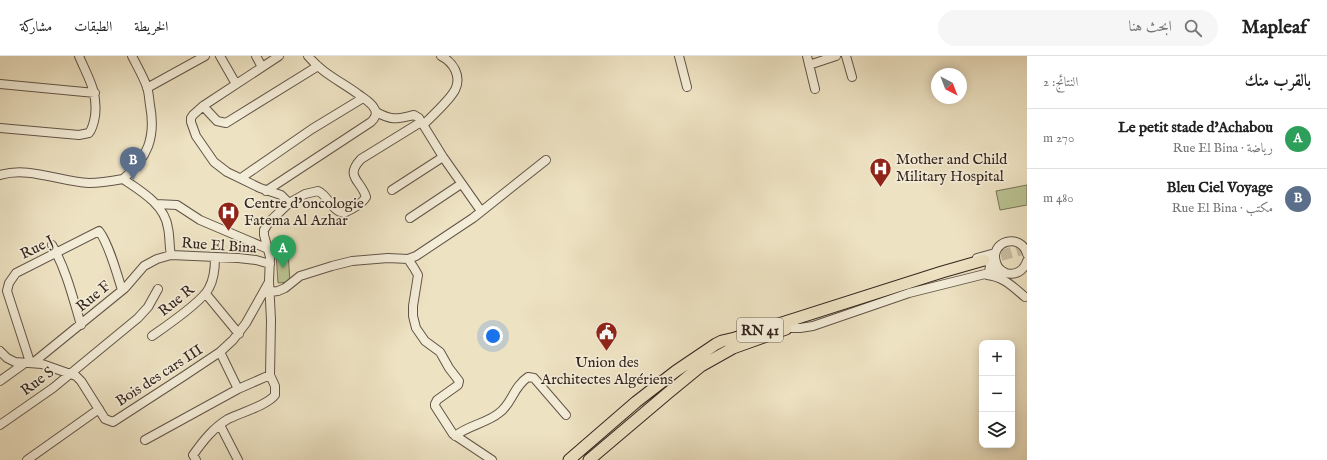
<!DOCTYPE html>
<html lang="ar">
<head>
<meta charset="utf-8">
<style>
	body { margin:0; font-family:"IM FELL English",Amiri,serif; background:#f6f6f6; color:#222; direction:rtl }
	.controls { position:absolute; right:12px; bottom:12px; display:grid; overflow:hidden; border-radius:8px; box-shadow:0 2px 10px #0003 }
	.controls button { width:36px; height:36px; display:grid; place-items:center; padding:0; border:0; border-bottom:1px solid #e0e0e0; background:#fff; color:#222; font:20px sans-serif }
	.compass { position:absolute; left:931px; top:12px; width:36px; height:36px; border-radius:50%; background:#fff; box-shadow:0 2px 10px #0003; rotate:138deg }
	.you { position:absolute; left:493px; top:280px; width:14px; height:14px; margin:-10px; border:3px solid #fff; border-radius:50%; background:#1a73e8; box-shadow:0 0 0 6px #1a73e833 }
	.badge { display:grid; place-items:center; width:26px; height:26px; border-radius:50%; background:#7c3aed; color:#fff; font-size:13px; font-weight:700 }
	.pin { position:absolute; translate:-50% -33px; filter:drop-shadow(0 1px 2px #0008) }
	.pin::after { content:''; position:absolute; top:21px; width:14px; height:12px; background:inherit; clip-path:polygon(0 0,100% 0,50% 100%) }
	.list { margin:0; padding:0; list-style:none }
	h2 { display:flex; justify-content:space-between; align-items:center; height:52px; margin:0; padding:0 16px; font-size:17px }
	h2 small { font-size:13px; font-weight:400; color:#767676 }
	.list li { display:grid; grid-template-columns:26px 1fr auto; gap:12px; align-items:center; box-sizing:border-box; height:60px; padding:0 16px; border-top:1px solid #e0e0e0 }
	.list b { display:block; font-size:15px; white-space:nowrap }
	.list p { margin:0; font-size:13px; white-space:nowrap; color:#767676 }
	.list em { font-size:13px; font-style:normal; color:#767676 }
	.icon { flex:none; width:22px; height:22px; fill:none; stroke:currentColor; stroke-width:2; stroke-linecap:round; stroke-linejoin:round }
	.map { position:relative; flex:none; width:1027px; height:404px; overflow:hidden; direction:ltr }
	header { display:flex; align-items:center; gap:24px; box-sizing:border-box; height:56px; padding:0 20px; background:#fff; border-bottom:1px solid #e0e0e0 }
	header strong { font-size:19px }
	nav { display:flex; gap:22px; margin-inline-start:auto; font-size:14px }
	.search { width:280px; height:36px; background:#f6f6f6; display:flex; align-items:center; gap:10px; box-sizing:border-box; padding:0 14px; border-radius:22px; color:#767676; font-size:15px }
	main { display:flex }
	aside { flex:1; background:#fff }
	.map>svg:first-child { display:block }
	.park { fill:#bac392; stroke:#777458 }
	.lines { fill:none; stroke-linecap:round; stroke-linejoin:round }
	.highway-tunnel { stroke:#c8bca1; stroke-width:11; stroke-dasharray:11 5.5; stroke-linecap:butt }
	.minor-casing { stroke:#625448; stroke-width:10 }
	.highway-casing { stroke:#34251f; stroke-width:13 }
	.minor { stroke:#f3ecd7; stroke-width:8 }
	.highway { stroke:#ede2c2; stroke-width:11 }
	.labels { text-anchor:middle; stroke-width:3.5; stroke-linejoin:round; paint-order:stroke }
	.shield { fill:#f3ecd7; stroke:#6d6156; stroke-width:1 }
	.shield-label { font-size:14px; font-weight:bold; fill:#34251f }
	.poi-label { font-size:15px; fill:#34251f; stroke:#f3ecd7; text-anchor:start }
	.street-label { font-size:15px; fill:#34251f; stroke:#f3ecd7 }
</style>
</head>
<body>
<header>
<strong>Mapleaf</strong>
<div class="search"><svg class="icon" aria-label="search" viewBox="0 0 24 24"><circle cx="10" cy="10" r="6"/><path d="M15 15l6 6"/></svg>ابحث هنا</div>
<nav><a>الخريطة</a><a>الطبقات</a><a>مشاركة</a></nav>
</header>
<main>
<aside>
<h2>بالقرب منك<small>النتائج: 2</small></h2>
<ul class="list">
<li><span class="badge" style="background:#2e9e5b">A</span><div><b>Le petit stade d'Achabou</b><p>رياضة · Rue El Bina</p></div><em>270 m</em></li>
<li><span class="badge" style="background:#5c6f8a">B</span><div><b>Bleu Ciel Voyage</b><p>مكتب · Rue El Bina</p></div><em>480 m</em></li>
</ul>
</aside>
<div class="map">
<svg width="1027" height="404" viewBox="0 0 1027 404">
	<rect width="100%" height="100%" fill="#ede2c2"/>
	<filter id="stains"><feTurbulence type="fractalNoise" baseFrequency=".005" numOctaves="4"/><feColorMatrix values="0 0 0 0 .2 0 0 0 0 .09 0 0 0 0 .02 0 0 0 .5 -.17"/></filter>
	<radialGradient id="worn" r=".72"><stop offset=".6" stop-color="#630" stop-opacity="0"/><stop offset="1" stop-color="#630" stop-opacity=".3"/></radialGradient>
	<!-- park -->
	<path class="park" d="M1027,129V149L1000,154L996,135Z
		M288,196L290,226L278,227L276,197Z"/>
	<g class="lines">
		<!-- highway-tunnel -->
		<path class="highway-tunnel" d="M985,204L1027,192"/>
		<defs>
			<path id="minor" d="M220,0L236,28
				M256,0L262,11
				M279,0L203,50L193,59L191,62V66L196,80L214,106L227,116L260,132L281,139L289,147
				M679,0L687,31
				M807,0L815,33
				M846,0L852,21
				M809,9L836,0
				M0,28L95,37
				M147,32L205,0
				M203,50L217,65L226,67L318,10
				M376,56C393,65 396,63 414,59L419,62L443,101L481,155
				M423,69C432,60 449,45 455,34C462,20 453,6 441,0
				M0,72L79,79L89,77C93,72 94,66 95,60C98,35 88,22 79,0
				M0,119C29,110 60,126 89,127C100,127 112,125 123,123C141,135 165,149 168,172C170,181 169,190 171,199L238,202L256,204L270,208
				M241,122L312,73L363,42
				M123,123C148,102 156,81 150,49C149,43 149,37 147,31C143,20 137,10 132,0
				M392,134L443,101
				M266,135L371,66C375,62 378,57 374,52C371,46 363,42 358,38C340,25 322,17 308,0
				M156,148L177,149L200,164L268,193
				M410,162L461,128
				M52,189C66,213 73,242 81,269
				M1027,198C1021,176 989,185 996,206C997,211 1001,215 1006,217C1016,220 1024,214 1027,205
				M985,200L990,209L989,217
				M977,202L995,197
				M408,203L414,212L418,219L413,250V260L416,272L425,285L440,296L449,312L459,325L458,329L437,344L435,348V350L453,378L492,404
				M987,219C1004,221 1012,230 1025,241
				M270,236L278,235L285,232L300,220L332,210L352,205L388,202L408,203L416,200L473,162L546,104
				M206,238L239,278
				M789,272H800L813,270L909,237L1001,214
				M152,280C165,271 203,245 209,232C214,223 215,212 215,202
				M0,295L7,302L15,306L42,308L76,320L81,325L105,363L113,366L184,320L220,296L233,284L246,267L269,226
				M220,296L238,333
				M30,306L7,235L9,227L16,217L99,175C109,188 117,218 122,234
				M34,306L125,232L144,210L157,203L171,199
				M0,325L25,307
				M0,369L53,332L138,262L148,251L158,233
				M220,369L238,404
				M455,380C469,369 487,367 499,357C512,348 513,331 528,321L534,322L566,359
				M145,384L238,333L270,319
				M27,404L99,353
				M196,404L193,399C203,385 213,372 228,363C240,357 268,349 275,339V330L270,319L271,264L269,225L270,201L264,179V174L269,166L289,147L305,138L318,135C329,140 331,155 344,157C352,153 362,148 366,141C361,124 344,121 361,103L421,66"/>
			<path id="highway" d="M569,404L636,346L676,315L716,288L722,285L735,282L942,216L984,204
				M589,404L668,337L701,310L733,292L786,273"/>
		</defs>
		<!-- minor casing -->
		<use href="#minor" class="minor-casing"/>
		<!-- highway casing -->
		<use href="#highway" class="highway-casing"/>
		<!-- minor -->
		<use href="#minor" class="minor"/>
		<!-- highway -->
		<use href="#highway" class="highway"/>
	</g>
	<!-- icons -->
	<defs>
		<symbol id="hospital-pin" viewBox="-11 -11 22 30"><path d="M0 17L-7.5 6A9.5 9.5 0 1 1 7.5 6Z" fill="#8f2418" stroke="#f3ecd7"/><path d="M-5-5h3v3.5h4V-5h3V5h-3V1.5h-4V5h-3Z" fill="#fff"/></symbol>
		<symbol id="civic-pin" viewBox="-11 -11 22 30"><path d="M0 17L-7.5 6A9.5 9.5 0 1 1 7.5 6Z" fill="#8f2418" stroke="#f3ecd7"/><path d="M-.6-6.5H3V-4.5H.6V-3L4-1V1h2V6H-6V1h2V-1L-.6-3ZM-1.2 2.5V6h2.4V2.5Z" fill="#fff"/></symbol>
	</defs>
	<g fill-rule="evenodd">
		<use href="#hospital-pin" x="868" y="100" width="25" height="34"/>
		<use href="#hospital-pin" x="216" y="144" width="25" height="34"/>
		<use href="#civic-pin" x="594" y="264" width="25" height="34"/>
	</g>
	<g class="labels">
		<!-- shield labels -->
		<rect class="shield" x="737" y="262" width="46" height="24" rx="3"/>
		<g class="shield-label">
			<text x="760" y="279">RN 41</text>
		</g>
		<!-- poi labels -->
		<g class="poi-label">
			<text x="896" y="108">Mother and Child<tspan x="896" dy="17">Military Hospital</tspan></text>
			<text x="244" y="152">Centre d'oncologie<tspan x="244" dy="17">Fatema Al Azhar</tspan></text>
			<text x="607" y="311" text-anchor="middle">Union des<tspan x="607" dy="17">Architectes Algériens</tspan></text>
		</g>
		<!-- street labels -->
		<g class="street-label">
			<text transform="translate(219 189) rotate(4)" y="5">Rue El Bina</text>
			<text transform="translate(37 191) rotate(-26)" y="5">Rue J</text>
			<text transform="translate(93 240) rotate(-40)" y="5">Rue F</text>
			<text transform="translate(176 244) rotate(-39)" y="5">Rue R</text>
			<text transform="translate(159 319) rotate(-33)" y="5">Bois des cars III</text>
			<text transform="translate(37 325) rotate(-37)" y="5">Rue S</text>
		</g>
	</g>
	<rect width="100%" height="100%" filter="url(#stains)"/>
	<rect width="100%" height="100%" fill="url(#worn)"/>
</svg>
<div class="controls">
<button>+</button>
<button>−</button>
<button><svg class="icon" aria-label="layers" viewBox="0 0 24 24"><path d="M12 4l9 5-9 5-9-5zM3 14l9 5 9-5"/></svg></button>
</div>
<svg class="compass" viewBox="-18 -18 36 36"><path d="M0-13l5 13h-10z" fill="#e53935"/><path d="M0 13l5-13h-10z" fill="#767676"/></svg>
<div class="you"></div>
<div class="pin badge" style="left:283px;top:212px;background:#2e9e5b">A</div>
<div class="pin badge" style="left:133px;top:124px;background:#5c6f8a">B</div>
</div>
</main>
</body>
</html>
